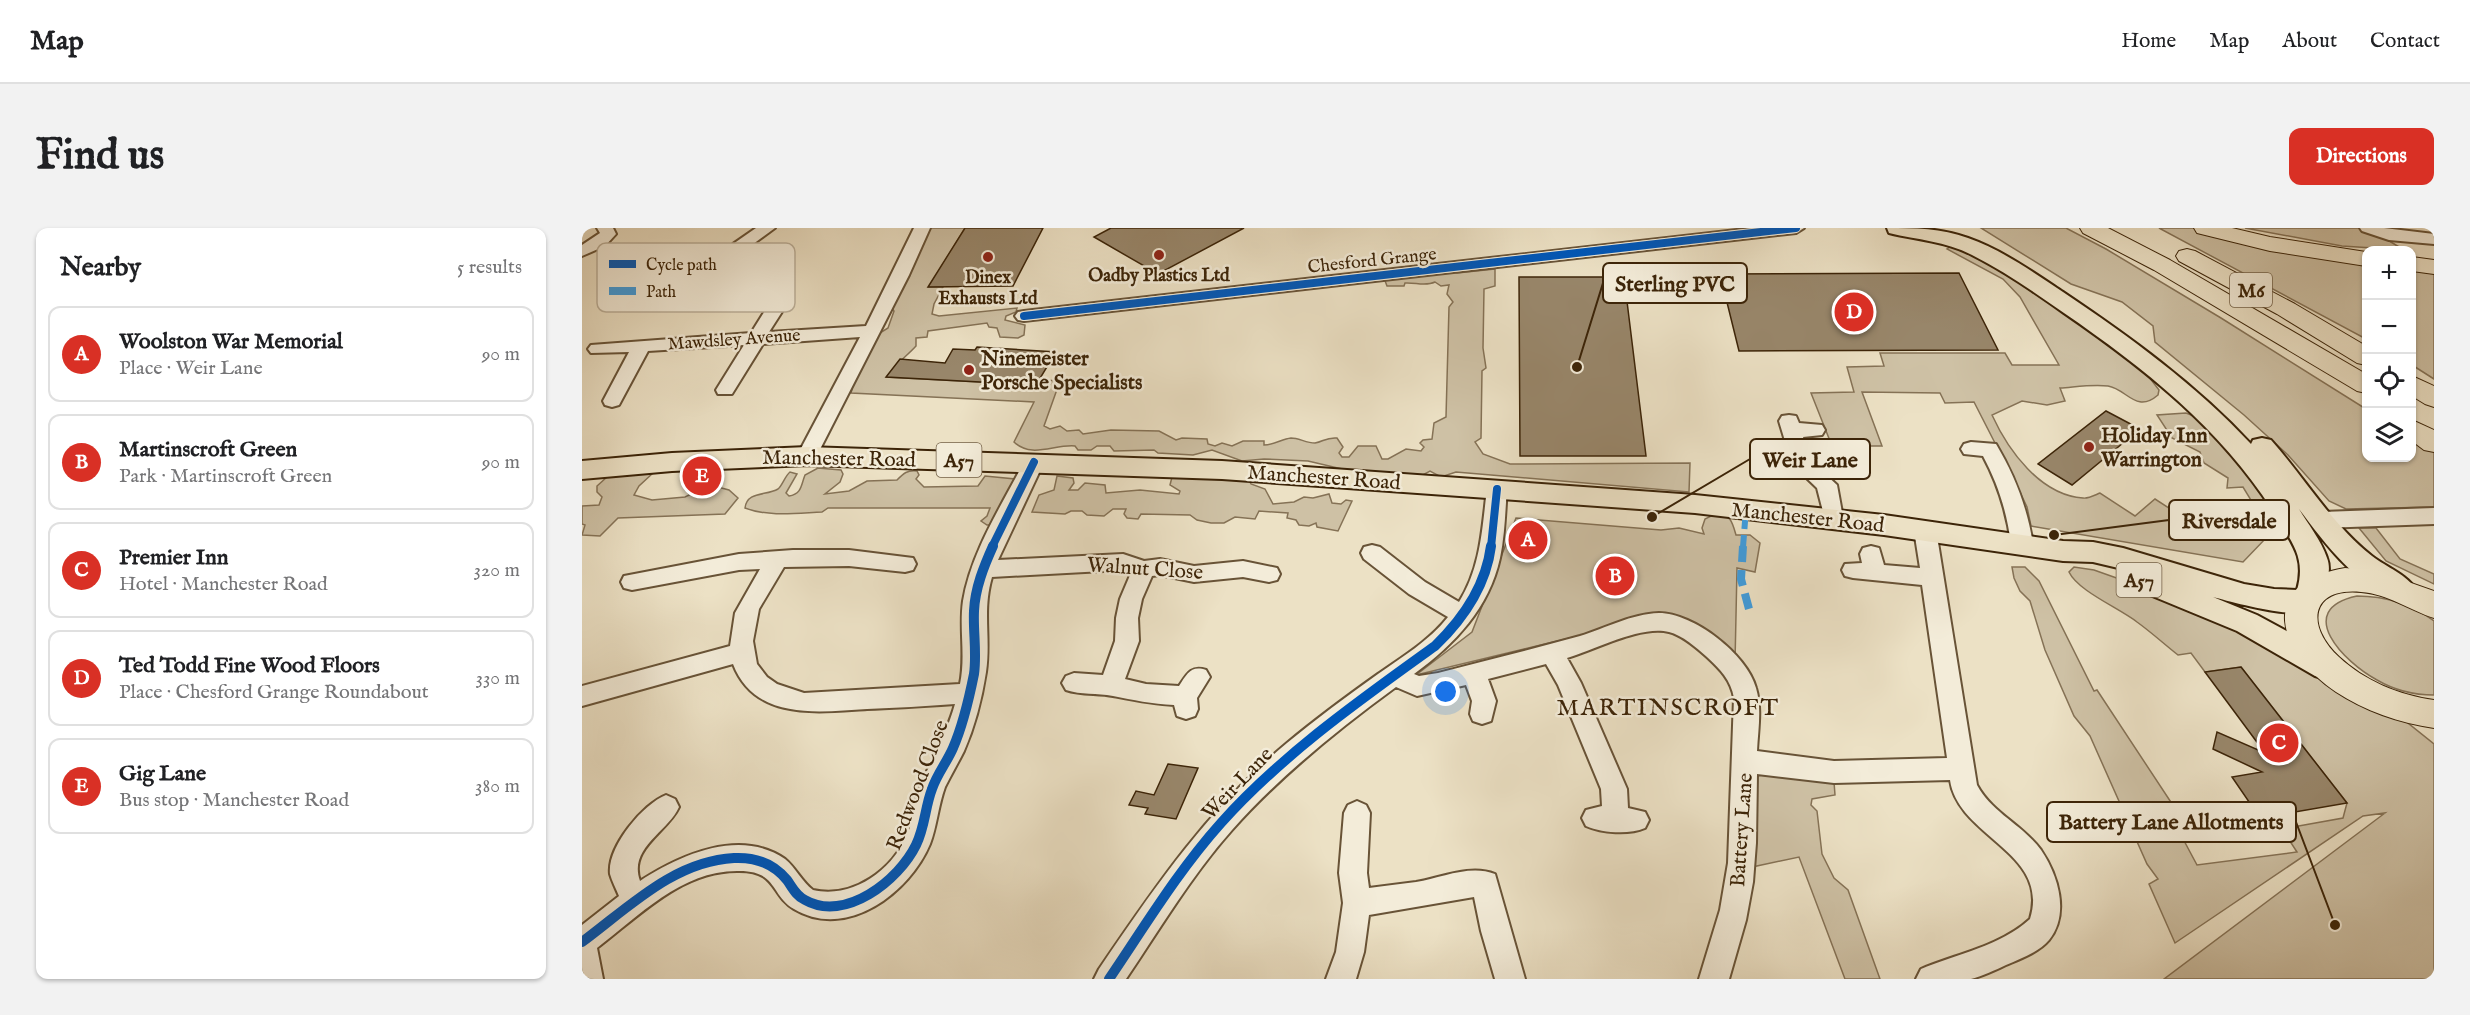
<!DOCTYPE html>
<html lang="en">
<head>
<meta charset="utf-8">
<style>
	body { margin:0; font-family:"IM FELL English",serif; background:#f2f2f2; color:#202124 }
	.controls { position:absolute; right:18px; top:18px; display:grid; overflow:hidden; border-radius:12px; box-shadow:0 2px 4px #0004 }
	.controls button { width:54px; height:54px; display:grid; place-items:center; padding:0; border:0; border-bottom:2px solid #e0e0e0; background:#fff; color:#202124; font:30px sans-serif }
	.you { position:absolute; left:864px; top:464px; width:21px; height:21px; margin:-15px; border:4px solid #fff; border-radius:50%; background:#1a73e8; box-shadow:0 0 0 9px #1a73e833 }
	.badge { display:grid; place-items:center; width:39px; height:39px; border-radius:50%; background:#d93025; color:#fff; font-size:20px; font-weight:700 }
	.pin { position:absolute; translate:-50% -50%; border:3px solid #fff; box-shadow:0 2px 6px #0006 }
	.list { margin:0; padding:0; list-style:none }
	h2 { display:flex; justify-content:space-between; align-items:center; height:78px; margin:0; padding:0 24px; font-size:26px }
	h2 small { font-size:20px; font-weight:400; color:#757577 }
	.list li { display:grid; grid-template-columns:39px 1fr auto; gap:18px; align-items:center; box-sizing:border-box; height:96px; margin:0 12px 12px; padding:0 12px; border:2px solid #e0e0e0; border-radius:12px }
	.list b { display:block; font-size:22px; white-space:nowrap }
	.list p { margin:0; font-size:20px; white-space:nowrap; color:#757577 }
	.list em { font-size:20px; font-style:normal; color:#757577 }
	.icon { flex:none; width:33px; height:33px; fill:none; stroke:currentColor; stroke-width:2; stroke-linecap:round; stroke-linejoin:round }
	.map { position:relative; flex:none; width:1852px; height:751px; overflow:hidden; border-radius:12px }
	header { display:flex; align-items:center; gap:36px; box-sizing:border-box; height:84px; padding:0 30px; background:#fff; border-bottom:2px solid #e0e0e0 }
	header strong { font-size:28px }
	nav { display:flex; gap:33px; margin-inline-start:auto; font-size:21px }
	.intro { display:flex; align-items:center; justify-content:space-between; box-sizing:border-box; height:144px; padding:0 36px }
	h1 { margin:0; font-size:42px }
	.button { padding:15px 27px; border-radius:12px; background:#d93025; color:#fff; font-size:21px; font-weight:700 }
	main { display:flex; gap:36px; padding:0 36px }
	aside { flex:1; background:#fff; border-radius:12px; box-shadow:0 2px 4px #0004 }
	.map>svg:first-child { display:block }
	.green { fill:#cec1a5; stroke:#857256; stroke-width:1.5 }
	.building { fill:#98866a; stroke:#3c2408; stroke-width:1.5 }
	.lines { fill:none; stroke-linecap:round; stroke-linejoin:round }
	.minor-casing { stroke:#685337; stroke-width:4 }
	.major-casing { stroke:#3c2408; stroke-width:4 }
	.highway-casing { stroke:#3c2408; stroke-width:2 }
	.minor { fill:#f3ecd9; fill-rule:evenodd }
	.major { fill:#ece1c5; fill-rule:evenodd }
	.highway { fill:#ece1c5; fill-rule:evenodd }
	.quiet-far1 { stroke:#3f9cdd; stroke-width:6; stroke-dasharray:12 6; stroke-linecap:butt }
	.quiet { stroke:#3f9cdd; stroke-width:8; stroke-dasharray:16 8; stroke-linecap:butt }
	.cycleway-far1-casing { stroke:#f3ecd9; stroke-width:10 }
	.cycleway-casing { stroke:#f3ecd9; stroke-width:14 }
	.cycleway-far1 { stroke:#0057b8; stroke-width:8 }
	.cycleway { stroke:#0057b8; stroke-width:10 }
	.poi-dot { fill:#8f2418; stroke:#f3ecd9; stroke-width:2 }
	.labels { text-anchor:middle; stroke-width:5; stroke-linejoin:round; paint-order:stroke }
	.far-street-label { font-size:18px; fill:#3c2408; stroke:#f3ecd9 }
	.far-poi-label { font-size:18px; font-weight:bold; fill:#3c2408; stroke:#f3ecd9 }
	.shield { fill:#f3ecd9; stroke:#736047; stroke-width:1.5 }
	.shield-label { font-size:20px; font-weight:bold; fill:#3c2408 }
	.poi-label { font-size:21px; font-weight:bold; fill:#3c2408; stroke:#f3ecd9; text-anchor:start }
	.street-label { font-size:21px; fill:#3c2408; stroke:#f3ecd9 }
	.quarter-label { font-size:24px; letter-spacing:1.5px; fill:#3c2408; stroke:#f3ecd9 }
	.key { fill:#f3ecd9; stroke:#bcb09a; stroke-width:1.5 }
	.key-label { font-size:16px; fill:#3c2408 }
	.leader { fill:none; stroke:#3c2408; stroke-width:2 }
	.callout-dot { fill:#3c2408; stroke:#f3ecd9; stroke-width:2 }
	.callout { fill:#f3ecd9; stroke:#3c2408; stroke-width:2 }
	.callout-label { font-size:22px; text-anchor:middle; font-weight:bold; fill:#3c2408 }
</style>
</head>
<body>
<header>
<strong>Map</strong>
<nav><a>Home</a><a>Map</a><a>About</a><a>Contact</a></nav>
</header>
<div class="intro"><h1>Find us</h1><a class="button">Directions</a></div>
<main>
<aside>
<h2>Nearby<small>5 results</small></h2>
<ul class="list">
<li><span class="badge">A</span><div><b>Woolston War Memorial</b><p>Place · Weir Lane</p></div><em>90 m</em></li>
<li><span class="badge">B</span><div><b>Martinscroft Green</b><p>Park · Martinscroft Green</p></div><em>90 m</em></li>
<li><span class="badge">C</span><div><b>Premier Inn</b><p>Hotel · Manchester Road</p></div><em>320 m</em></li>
<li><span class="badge">D</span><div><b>Ted Todd Fine Wood Floors</b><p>Place · Chesford Grange Roundabout</p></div><em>330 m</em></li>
<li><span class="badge">E</span><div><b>Gig Lane</b><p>Bus stop · Manchester Road</p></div><em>380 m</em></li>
</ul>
</aside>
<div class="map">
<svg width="1852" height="751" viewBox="0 0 1852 751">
	<rect width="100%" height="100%" fill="#ece1c5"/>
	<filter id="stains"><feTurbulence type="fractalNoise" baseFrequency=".00333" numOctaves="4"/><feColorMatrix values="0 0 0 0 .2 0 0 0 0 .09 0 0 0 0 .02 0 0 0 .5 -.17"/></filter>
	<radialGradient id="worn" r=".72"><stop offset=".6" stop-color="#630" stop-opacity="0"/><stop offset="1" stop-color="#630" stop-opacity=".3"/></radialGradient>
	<!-- green -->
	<path class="green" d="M346,0H383L347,59H361L352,76L350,86L357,88L435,80L434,84L424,88L423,92L443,97L442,107L436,110L418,109L415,100L407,99L405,95L346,103L345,109L334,110V118C324,129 313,136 305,149L454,157L462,152L478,153L462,198L468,201L478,198L485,203L497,202L501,206L529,202L577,203L594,212L600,210L625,211L626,216L633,218L640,215L650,218L661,213H682V217C692,217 700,211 709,210C717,210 724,215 733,215C741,214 744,209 755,210L761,219L757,225L760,229H767L776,218H794L800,231H806L824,221L839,223L842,219L838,215L841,212L850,211L852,195L864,189L867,79L871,74L865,66L867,57L859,58L853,54C843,59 833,54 823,55L822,58H805L802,50H823L830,47L836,48L864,42L875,45L913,41V58L902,61L901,120L904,140L900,143L899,210L893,214L901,226L928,236L1108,235L1107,264L874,244L859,249L848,243L839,248L760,241L726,233L682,231L660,233L630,222L611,227L576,225L572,222L532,223L528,218H515L509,222H496L493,218C472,216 450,231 432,214L452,174L269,165C274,142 284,111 306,100L312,83L308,77Z
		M1399,0H1484L1524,21L1639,90L1784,181V230H1830V209L1852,223V279L1764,281L1747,273L1706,227L1662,187L1573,114L1571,98L1540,74L1489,56Z
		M1577,0H1613L1711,24L1784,35V111Z
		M1663,0H1786L1822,22L1760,18Z
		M1372,16L1390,23L1510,100L1564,145L1577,162L1576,167C1554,186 1545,161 1526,158C1511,156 1493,159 1478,160L1483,173L1465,177L1440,173L1410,187C1426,222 1458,267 1501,270C1506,271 1513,267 1518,265L1553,288L1573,271L1593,284L1672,277L1661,259L1645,260L1646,250L1622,235L1618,224L1590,210L1575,187L1604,185L1617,190L1694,281L1681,283L1689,295L1686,308L1661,334L1449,298L1445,279L1437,262L1392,174L1363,175L1358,165L1280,164L1300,218H1250L1229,165L1272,164L1265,139L1302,138L1298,125H1423L1430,137H1477L1438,69L1421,51L1365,21Z
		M1830,40L1852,42V151L1830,137Z
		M236,240L259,242L261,246L258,254L243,266L267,263L285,253L315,252C322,245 325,242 335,243L337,247L334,251L342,259L396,258L403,248L433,251L416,297H405L399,293L405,288L408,280H246L240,284C216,285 186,289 163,280C165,263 184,268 196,261C200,258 203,248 208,244L215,246L204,265L207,268C220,266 219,257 223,247Z
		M65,243L70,246L57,258L52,267L70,272L103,269L124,259L132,258L147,262L156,270L143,286L36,290L18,308L0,307L3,297L0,296V278L17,277L20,269L15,264V258L25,249Z
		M591,245L667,252L669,256L683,261L691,276L712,274L722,269L731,270L747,266L750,275L759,276L764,272L770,273L756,303L735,299L734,295L727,298L717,297L714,292L705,290L706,285L677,283L673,291L653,289L642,295H629L615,292L608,287L559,286L556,291L545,290L542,286L544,281H531L522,288L505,287L500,283H489L483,286L450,284L457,267L472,262L475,248L491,250L492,255L487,262H496L503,255L523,257L524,265L558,262L597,266L598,263L588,257Z
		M1135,285C1149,288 1150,293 1154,307H1168L1178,315L1173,344L1155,340L1153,435L1129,412L1087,386L834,447L890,404L934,290L1079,302L1097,300L1122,306L1120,300L1123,291Z
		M1777,300H1794L1818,331L1852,346V356L1804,333Z
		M1430,339H1443L1457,353L1512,463L1515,462L1600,591L1592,594L1615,637L1715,624L1700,601L1761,590L1765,575L1659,439L1623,444L1609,425L1596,427C1582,416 1569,404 1555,394C1537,380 1496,363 1487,344L1492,339L1512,342L1608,376L1822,492L1852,516V751H1582L1803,585L1781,588L1593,715L1567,656L1576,651L1565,636L1508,508L1492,488L1463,422L1448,373L1438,363L1432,350Z
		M1775,368C1803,368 1829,376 1852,393V467C1832,467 1812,462 1795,452C1763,435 1710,382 1775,368Z
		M1170,545L1252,554L1253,567L1230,571L1229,577L1235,583L1240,626L1252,650L1266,662L1298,751H1263L1217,629L1170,639Z"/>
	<!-- building -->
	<path class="building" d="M383,0H461L431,58L346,59Z
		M529,0H662L576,46L512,9Z
		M1377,45L1416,122L1157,123L1138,46Z
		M937,49H1042L1064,228H938Z
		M395,119L474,124L454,157L304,149L318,131L363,135L371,121L393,122Z
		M1524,183L1558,201L1490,257L1456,236Z
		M1659,439L1765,575L1678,590L1650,549L1680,544L1631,521L1635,504L1683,525L1623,444Z
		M586,536L616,540L594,591L563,586L566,580L547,577L554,563L572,567Z"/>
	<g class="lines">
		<defs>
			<path id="minor" d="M15,0H31L34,6L23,18L0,28V17L18,5Z
				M174,0H193L163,22H151L149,19L151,16Z
				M332,0H348L327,47L232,233L225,235L218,233L215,228L278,109L181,116L150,166H136L134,162L162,117L66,123L37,177L30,179L23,177L21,173L47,124L9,125L6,121L9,117L169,105L186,78L113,68L107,67L105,63L107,59L113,58C132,60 194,62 205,76L187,104L284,98Z
				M1172,0H1222L1214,5L442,93L436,92L433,88L436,84L442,83Z
				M1778,0H1802L1852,6V16L1807,12L1780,3Z
				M1207,187L1214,188L1217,195L1240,197L1243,202L1240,207L1221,209L1229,233L1255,257L1261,290L1258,295L1251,298L1244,295L1235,260L1210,236L1197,193L1200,188Z
				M1389,214L1414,216C1433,248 1445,279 1451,316L1448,322L1440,324L1432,322L1429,316C1425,284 1416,256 1401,228L1382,226L1379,221L1382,216Z
				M452,227L459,229L462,234L416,332L541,326L562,333L578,331L612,338L661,333L695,340L698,346L695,352L687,354L661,349L612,354L578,347L570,348L560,371L556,390L557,413L543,451L564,456L597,458C605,446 609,437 624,442L628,449L615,470L616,481L613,488L604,491L595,488L592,477C570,476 551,472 531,468C515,465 499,467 484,462L480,455L484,448L492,445L521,447L533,413L534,390L538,371L549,345L540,342L410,349C400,383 409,410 404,444C400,470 393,498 382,523C376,535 369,547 363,559C356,578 355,598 348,616C328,664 265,713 212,681C188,667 196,642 155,643C99,643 57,688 15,720L21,751H0V697L37,668C34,661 30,653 28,646C25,619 61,576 84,567L93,571L97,579C86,604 46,620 58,653C98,627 158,600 203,631C214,640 220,654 231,662C271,671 311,642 326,605C332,589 332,572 339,556C351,529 365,505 373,476C344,478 314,480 285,481C235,484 173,493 151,436L0,478V458L148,418L153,385L178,341L157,342L50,362L42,360L39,354L42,348L157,326L211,322H267L331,330L334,336L331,342L323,344L267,338L202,339L177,381L171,413L175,436L185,449L195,456L222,465L378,456C384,428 377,401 381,373C389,324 420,277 442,234L445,229Z
				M915,254L922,256L925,261C923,284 923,307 918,330C907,380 873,416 832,446L837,448L856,445C903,433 951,421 998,408C1024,400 1049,386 1077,385C1111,385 1165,426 1174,460C1180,480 1176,502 1175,523L1252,533L1365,530L1340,357L1271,350L1263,348L1260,342L1263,336L1280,335L1278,326L1281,320L1289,318L1297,320L1302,337L1338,340L1332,302L1336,297L1343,294L1350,297L1354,302L1395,557C1410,585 1441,597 1459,622C1476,647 1488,686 1467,712C1457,724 1438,731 1424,737C1413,742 1401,748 1389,751C1373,751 1352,751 1334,751L1339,741C1374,726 1419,718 1448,691C1469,624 1376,609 1368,552L1252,555L1175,546L1174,615L1171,654L1164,692L1147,751H1117L1138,682L1146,635L1152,470C1149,452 1138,441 1125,429C1115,420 1100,407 1087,404C1058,397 1013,422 985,430L999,455L1045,561L1046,580L1063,584L1067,592L1063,600C1047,607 1020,605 1004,598L1000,590L1004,582L1020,578L1019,561L976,457L964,436L906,451L914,473L909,493L900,496L891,493L888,486L890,473L884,457L835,468L814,459C755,502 698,548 650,602C609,648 578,701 544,751H512L517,741C574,657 627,580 705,515C734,491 765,468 796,446C820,429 847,413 866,389L827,366L782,331L779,325L782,319L790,317L798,319L843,354L877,374C899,339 900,301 905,261L908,256Z
				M1852,280V296L1740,300L1733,297L1729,292L1733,287L1740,284Z
				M775,573L784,577L788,585L785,645L787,660C802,658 818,656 834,654C859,650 888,636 913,646L943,751H913L899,703L892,669L787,687L782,724L774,751H744L754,724L761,675L757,645L762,585L766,577Z"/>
			<path id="major" d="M1305,0C1333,0 1359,0 1386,10C1420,22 1451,44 1481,64C1548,109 1613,156 1669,216L1671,212L1680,210L1689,212C1723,250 1750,297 1790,328C1804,339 1826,347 1834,362L1830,370L1820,373C1775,359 1744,317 1717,281C1726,296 1739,312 1745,330C1749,340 1746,351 1743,362C1741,367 1736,377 1732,381C1716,393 1650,374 1631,369L1675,387L1755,430L1759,439L1755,448L1744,451L1733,448L1655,403L1563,365L1559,357L1566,347L1511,334L1481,333L1302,307L1113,285L640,251L225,237L90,243L0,251V233L90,225L225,219L640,233L1113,267L1302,287L1481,313L1511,314L1541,320L1662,356L1692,361L1715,362C1724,331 1711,316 1696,291C1643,204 1565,142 1482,85C1452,64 1422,43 1390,27C1363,13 1336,12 1307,5Z"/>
			<path id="highway" d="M1498,0H1526L1588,32L1784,146V165L1775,163L1572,42L1501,5Z
				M1612,0H1650L1688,9L1784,24V38L1688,23L1615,5Z
				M1605,21L1613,23L1713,76L1784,118V137L1775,135L1695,86L1597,33L1594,28L1597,23Z
				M1830,29L1852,32V46L1830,43Z
				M1830,148L1852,158V179L1843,176L1830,168Z
				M1830,192L1852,202V224L1842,222L1830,213Z
				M1763,340L1795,343L1852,363V390C1827,382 1806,366 1779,364C1727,359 1724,399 1757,429C1783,453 1817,467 1852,472V500C1818,495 1783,483 1754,464C1695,424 1674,355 1763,340Z"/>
		</defs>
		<!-- minor casing -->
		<use href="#minor" class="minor-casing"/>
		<!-- major casing -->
		<use href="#major" class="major-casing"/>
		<!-- highway casing -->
		<use href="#highway" class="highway-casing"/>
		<!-- minor -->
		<use href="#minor" class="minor"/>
		<!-- major -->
		<use href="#major" class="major"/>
		<!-- highway -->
		<use href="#highway" class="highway"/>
		<!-- quiet-far1 -->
		<path class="quiet-far1" d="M1161,319L1164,281"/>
		<!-- quiet -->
		<path class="quiet" d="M1161,318L1159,351L1167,381"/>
		<defs>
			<path id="cycleway-far1" d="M442,88L1214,0
				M410,319L452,234
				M909,319L915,261"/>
			<path id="cycleway" d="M0,714C46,680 92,633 152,630C173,629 192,636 205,652C210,659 214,668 223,672C263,695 317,652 334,617C343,599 343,579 350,561C355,546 365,534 371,520C381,497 387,471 392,446C395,425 391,404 392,383C393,360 402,338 411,318
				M527,751C563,698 596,643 639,595C701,526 778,472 853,418C881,391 904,357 909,318"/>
		</defs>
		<!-- cycleway-far1 casing -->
		<use href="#cycleway-far1" class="cycleway-far1-casing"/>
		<!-- cycleway casing -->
		<use href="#cycleway" class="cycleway-casing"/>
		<!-- cycleway-far1 -->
		<use href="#cycleway-far1" class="cycleway-far1"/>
		<!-- cycleway -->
		<use href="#cycleway" class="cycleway"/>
	</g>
	<!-- markers -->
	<g class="poi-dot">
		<circle cx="577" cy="27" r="6"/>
		<circle cx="406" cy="29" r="6"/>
		<circle cx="387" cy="142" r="6"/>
		<circle cx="1507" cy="219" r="6"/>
	</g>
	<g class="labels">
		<!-- far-street labels -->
		<g class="far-street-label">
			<text transform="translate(790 32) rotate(-6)" y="6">Chesford Grange</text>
			<text transform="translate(152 111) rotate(-4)" y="6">Mawdsley Avenue</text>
		</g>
		<!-- far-poi labels -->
		<g class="far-poi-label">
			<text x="577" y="53">Oadby Plastics Ltd</text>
			<text x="406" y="55">Dinex<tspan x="406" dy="21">Exhausts Ltd</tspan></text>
		</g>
		<!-- shield labels -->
		<g class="shield">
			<rect x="1648" y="45" width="42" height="34" rx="4.5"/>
			<rect x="354.5" y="215" width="45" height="34" rx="4.5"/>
			<rect x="1534.5" y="335" width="45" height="34" rx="4.5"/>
		</g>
		<g class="shield-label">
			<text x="1669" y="69">M6</text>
			<text x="377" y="239">A57</text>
			<text x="1557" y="359">A57</text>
		</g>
		<!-- poi labels -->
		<g class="poi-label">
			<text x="399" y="137">Ninemeister<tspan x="399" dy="24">Porsche Specialists</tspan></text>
			<text x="1519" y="214">Holiday Inn<tspan x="1519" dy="24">Warrington</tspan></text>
		</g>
		<!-- street labels -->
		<g class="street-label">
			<text transform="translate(257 230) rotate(1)" y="7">Manchester Road</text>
			<text transform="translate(742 249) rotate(4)" y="7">Manchester Road</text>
			<text transform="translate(1226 289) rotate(6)" y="7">Manchester Road</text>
			<text transform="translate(563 340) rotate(4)" y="7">Walnut Close</text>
			<text transform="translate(655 555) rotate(-46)" y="7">Weir Lane</text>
			<text transform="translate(335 557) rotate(-69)" y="7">Redwood Close</text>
			<text transform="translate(1159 602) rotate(-86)" y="7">Battery Lane</text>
		</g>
		<!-- quarter labels -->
		<g class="quarter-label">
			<text x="1086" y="487">MARTINSCROFT</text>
		</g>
	</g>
	<!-- legend -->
	<rect x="15" y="15" width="198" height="69" rx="9" class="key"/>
	<rect x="27" y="32" width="27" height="8" fill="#0057b8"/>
	<rect x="27" y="59" width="27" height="8" fill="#3f9cdd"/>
	<g class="key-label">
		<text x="64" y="42">Cycle path</text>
		<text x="64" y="69">Path</text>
	</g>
	<!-- callouts -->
	<path class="leader" d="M995 139L1021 55M1070 289L1168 231M1472 307L1587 292M1753 697L1714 594"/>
	<g class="callout-dot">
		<circle cx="995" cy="139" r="6"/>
		<circle cx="1070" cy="289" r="6"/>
		<circle cx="1472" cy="307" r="6"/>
		<circle cx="1753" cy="697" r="6"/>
	</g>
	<g class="callout">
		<rect x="1021" y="35" width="144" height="40" rx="6"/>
		<rect x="1168" y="211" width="120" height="40" rx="6"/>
		<rect x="1587" y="272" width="120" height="40" rx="6"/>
		<rect x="1465" y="574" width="249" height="40" rx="6"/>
	</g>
	<g class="callout-label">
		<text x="1093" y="63">Sterling PVC</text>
		<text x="1228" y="239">Weir Lane</text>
		<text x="1647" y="300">Riversdale</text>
		<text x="1589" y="601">Battery Lane Allotments</text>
	</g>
	<rect width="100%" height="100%" filter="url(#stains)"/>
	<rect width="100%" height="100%" fill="url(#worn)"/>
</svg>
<div class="controls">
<button>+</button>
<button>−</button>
<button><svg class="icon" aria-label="locate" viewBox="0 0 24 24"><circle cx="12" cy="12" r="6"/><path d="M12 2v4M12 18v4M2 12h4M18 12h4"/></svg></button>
<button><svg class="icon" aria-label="layers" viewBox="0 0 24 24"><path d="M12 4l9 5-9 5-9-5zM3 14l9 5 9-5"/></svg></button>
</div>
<div class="you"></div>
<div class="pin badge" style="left:946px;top:312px">A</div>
<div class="pin badge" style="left:1033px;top:348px">B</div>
<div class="pin badge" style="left:1697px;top:515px">C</div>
<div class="pin badge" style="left:1272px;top:84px">D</div>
<div class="pin badge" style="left:120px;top:248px">E</div>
</div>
</main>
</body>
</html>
